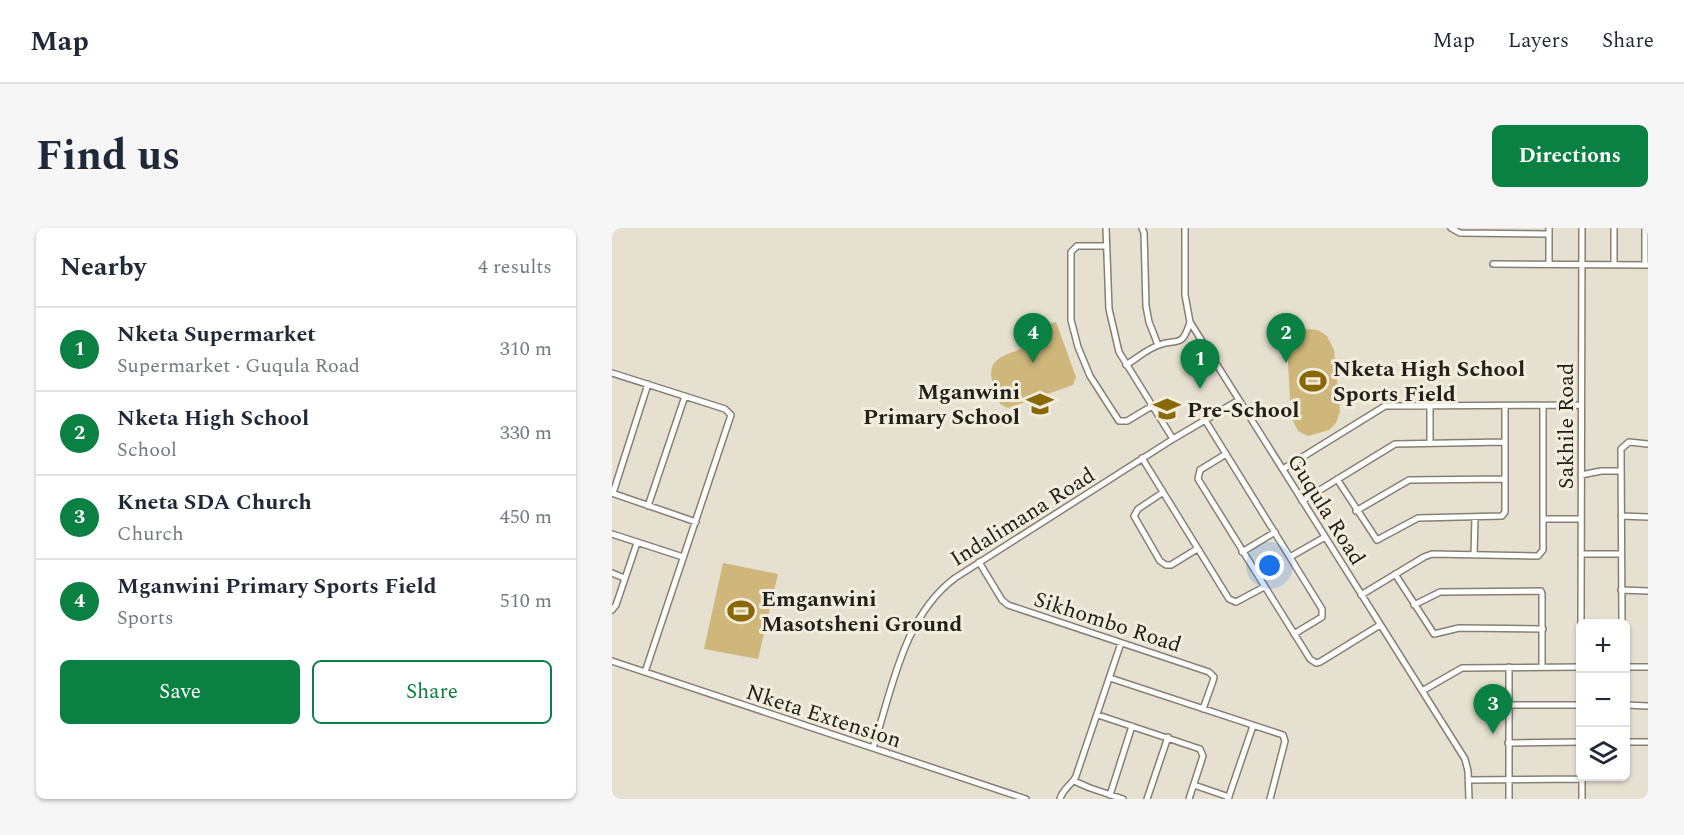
<!DOCTYPE html>
<html lang="en">
<head>
<meta charset="utf-8">
<style>
	body { margin:0; font-family:Spectral,serif; background:#f6f6f7; color:#1f2937 }
	.controls { position:absolute; right:18px; bottom:18px; display:grid; overflow:hidden; border-radius:9px; box-shadow:0 2px 4px #0004 }
	.controls button { width:54px; height:54px; display:grid; place-items:center; padding:0; border:0; border-bottom:2px solid #e0e1e3; background:#fff; color:#1f2937; font:30px sans-serif }
	.you { position:absolute; left:658px; top:338px; width:21px; height:21px; margin:-15px; border:4px solid #fff; border-radius:50%; background:#1a73e8; box-shadow:0 0 0 9px #1a73e833 }
	.badge { display:grid; place-items:center; width:39px; height:39px; border-radius:50%; background:#0b8043; color:#fff; font-size:20px; font-weight:700 }
	.pin { position:absolute; translate:-50% -50px; filter:drop-shadow(0 2px 3px #0008) }
	.pin::after { content:''; position:absolute; top:32px; width:21px; height:18px; background:inherit; clip-path:polygon(0 0,100% 0,50% 100%) }
	.list { margin:0; padding:0; list-style:none }
	h2 { display:flex; justify-content:space-between; align-items:center; height:78px; margin:0; padding:0 24px; font-size:26px }
	h2 small { font-size:20px; font-weight:400; color:#747a83 }
	.list li { display:grid; grid-template-columns:39px 1fr auto; gap:18px; align-items:center; box-sizing:border-box; height:84px; padding:0 24px; border-top:2px solid #e0e1e3 }
	.list b { display:block; font-size:22px; white-space:nowrap }
	.list p { margin:0; font-size:20px; white-space:nowrap; color:#747a83 }
	.list em { font-size:20px; font-style:normal; color:#747a83 }
	.actions { display:flex; gap:12px; padding:18px 24px }
	.actions a { flex:1; padding:14px 0; border:2px solid #0b8043; border-radius:9px; text-align:center; font-size:21px; color:#0b8043 }
	.actions .main { background:#0b8043; color:#fff }
	.icon { flex:none; width:33px; height:33px; fill:none; stroke:currentColor; stroke-width:2; stroke-linecap:round; stroke-linejoin:round }
	.map { position:relative; flex:none; width:1036px; height:571px; overflow:hidden; border-radius:9px }
	header { display:flex; align-items:center; gap:36px; box-sizing:border-box; height:84px; padding:0 30px; background:#fff; border-bottom:2px solid #e0e1e3 }
	header strong { font-size:28px }
	nav { display:flex; gap:33px; margin-inline-start:auto; font-size:21px }
	.intro { display:flex; align-items:center; justify-content:space-between; box-sizing:border-box; height:144px; padding:0 36px }
	h1 { margin:0; font-size:42px }
	.button { padding:15px 27px; border-radius:9px; background:#0b8043; color:#fff; font-size:21px; font-weight:700 }
	main { display:flex; gap:36px; padding:0 36px }
	aside { flex:1; background:#fff; border-radius:9px; box-shadow:0 2px 4px #0004 }
	.map>svg:first-child { display:block }
	.green { fill:#cfb67a }
	.lines { fill:none; stroke-linecap:round; stroke-linejoin:round }
	.minor-casing { stroke:#858073; stroke-width:8 }
	.minor { stroke:#fff; stroke-width:5 }
	.labels { text-anchor:middle; stroke-width:6; stroke-linejoin:round; paint-order:stroke }
	.poi-label { font-size:22px; font-weight:bold; fill:#22201a; stroke:#f3edde; text-anchor:start }
	.street-label { font-size:22px; fill:#22201a; stroke:#f3edde }
</style>
</head>
<body>
<header>
<strong>Map</strong>
<nav><a>Map</a><a>Layers</a><a>Share</a></nav>
</header>
<div class="intro"><h1>Find us</h1><a class="button">Directions</a></div>
<main>
<aside>
<h2>Nearby<small>4 results</small></h2>
<ul class="list">
<li><span class="badge">1</span><div><b>Nketa Supermarket</b><p>Supermarket · Guqula Road</p></div><em>310 m</em></li>
<li><span class="badge">2</span><div><b>Nketa High School</b><p>School</p></div><em>330 m</em></li>
<li><span class="badge">3</span><div><b>Kneta SDA Church</b><p>Church</p></div><em>450 m</em></li>
<li><span class="badge">4</span><div><b>Mganwini Primary Sports Field</b><p>Sports</p></div><em>510 m</em></li>
</ul>
<div class="actions"><a class="main">Save</a><a>Share</a></div>
</aside>
<div class="map">
<svg width="1036" height="571" viewBox="0 0 1036 571">
	<rect width="100%" height="100%" fill="#e6e0d1"/>
	<!-- green -->
	<path class="green" d="M444,94L464,149L461,157L396,180L388,176C368,130 383,131 422,116L419,101Z
		M695,101L706,102L715,108L722,122L728,184L724,195L717,202L696,208L686,203L679,189L675,117L682,107Z
		M111,335L166,346L146,431L92,421Z"/>
	<g class="lines">
		<defs>
			<path id="minor" d="M494,0L497,81L507,124L561,211
				M530,0L532,5L534,78L537,94L546,117
				M573,0V67L578,94L853,531L856,543L857,571
				M839,0L848,5L937,6
				M937,0V36
				M1002,0V37
				M1033,0V37
				M494,18H465L459,24V92L466,119L478,148L507,193H515L540,178
				M881,36L1036,37
				M514,137C524,131 535,121 547,117C565,110 570,121 578,94
				M0,145L113,181L119,187L33,444
				M593,192L710,381V389L682,406
				M818,215V178
				M614,226L588,242L586,251L698,431L704,435L708,434L768,397
				M530,230L617,371L624,374L652,359
				M671,241L773,178L968,177
				M969,247L989,243H1009
				M725,251L765,312L806,290L890,288L893,284V178
				M0,265L84,294
				M1,265L36,156
				M550,265L526,281L522,288L548,333L554,337H559L585,321
				M690,273L783,216L893,214
				M36,278L73,168
				M744,283L797,252L893,251
				M1009,288L1036,289
				M931,291H969
				M0,306L71,329
				M630,324L663,304
				M969,326H1008
				M862,327L863,289
				M678,329L713,309
				M367,334L390,372L396,377L597,444L602,449L601,453L591,481
				M0,345L12,350
				M783,346L822,406L847,400L931,401
				M1009,362L1036,363
				M749,367L812,329L820,326L926,328L931,322V178
				M802,377L828,364L929,363L930,366V439
				M0,382L4,377L25,315
				M969,395L970,0
				M1010,395L1009,221L1017,214L1036,216
				M0,433L414,571
				M1014,439H1036
				M498,450L671,507L673,513L658,571
				M810,463L850,440L969,439
				M897,477H969
				M1014,477L1036,478
				M486,487L588,521L591,528L577,571
				M1014,514H1036
				M896,515L969,514
				M261,520C280,462 291,389 343,350L561,211L627,172
				M970,549V571
				M857,552L970,551
				M462,553L478,560L511,571
				M582,557L617,569
				M498,567L520,498
				M448,571C451,560 460,557 464,548L509,415
				M535,571L556,509
				M616,571L641,498
				M897,571V439"/>
		</defs>
		<!-- minor casing -->
		<use href="#minor" class="minor-casing"/>
		<!-- minor -->
		<use href="#minor" class="minor"/>
	</g>
	<!-- icons -->
	<defs>
		<symbol id="stadium-bare" viewBox="-9 -9 18 18"><path d="M0-5a6.5 5 0 1 0 0 10a6.5 5 0 1 0 0-10ZM-3.5-1.8h7v3.6h-7Z" fill="#886906" stroke="#f3edde" stroke-width="2.5" paint-order="stroke"/></symbol>
		<symbol id="school-bare" viewBox="-9 -9 18 18"><path d="M0-5L7-2L0 1L-7-2ZM-4 1L0 2.5L4 1V4Q0 6-4 4Z" fill="#886906" stroke="#f3edde" stroke-width="2.5" paint-order="stroke"/></symbol>
	</defs>
	<g fill-rule="evenodd">
		<use href="#stadium-bare" x="682" y="134" width="38" height="38"/>
		<use href="#school-bare" x="409" y="157" width="38" height="38"/>
		<use href="#school-bare" x="536" y="162" width="38" height="38"/>
		<use href="#stadium-bare" x="110" y="364" width="38" height="38"/>
	</g>
	<g class="labels">
		<!-- poi labels -->
		<g class="poi-label">
			<text x="721" y="148">Nketa High School<tspan x="721" dy="25">Sports Field</tspan></text>
			<text x="408" y="171" text-anchor="end">Mganwini<tspan x="408" dy="25">Primary School</tspan></text>
			<text x="575" y="189">Pre-School</text>
			<text x="149" y="378">Emganwini<tspan x="149" dy="25">Masotsheni Ground</tspan></text>
		</g>
		<!-- street labels -->
		<g class="street-label">
			<text transform="translate(953 198) rotate(-90)" y="8">Sakhile Road</text>
			<text transform="translate(715 281) rotate(58)" y="8">Guqula Road</text>
			<text transform="translate(410 288) rotate(-32)" y="8">Indalimana Road</text>
			<text transform="translate(496 393) rotate(18)" y="8">Sikhombo Road</text>
			<text transform="translate(212 487) rotate(18)" y="8">Nketa Extension</text>
		</g>
	</g>
</svg>
<div class="controls">
<button>+</button>
<button>−</button>
<button><svg class="icon" aria-label="layers" viewBox="0 0 24 24"><path d="M12 4l9 5-9 5-9-5zM3 14l9 5 9-5"/></svg></button>
</div>
<div class="you"></div>
<div class="pin badge" style="left:588px;top:161px">1</div>
<div class="pin badge" style="left:674px;top:135px">2</div>
<div class="pin badge" style="left:881px;top:506px">3</div>
<div class="pin badge" style="left:421px;top:135px">4</div>
</div>
</main>
</body>
</html>
